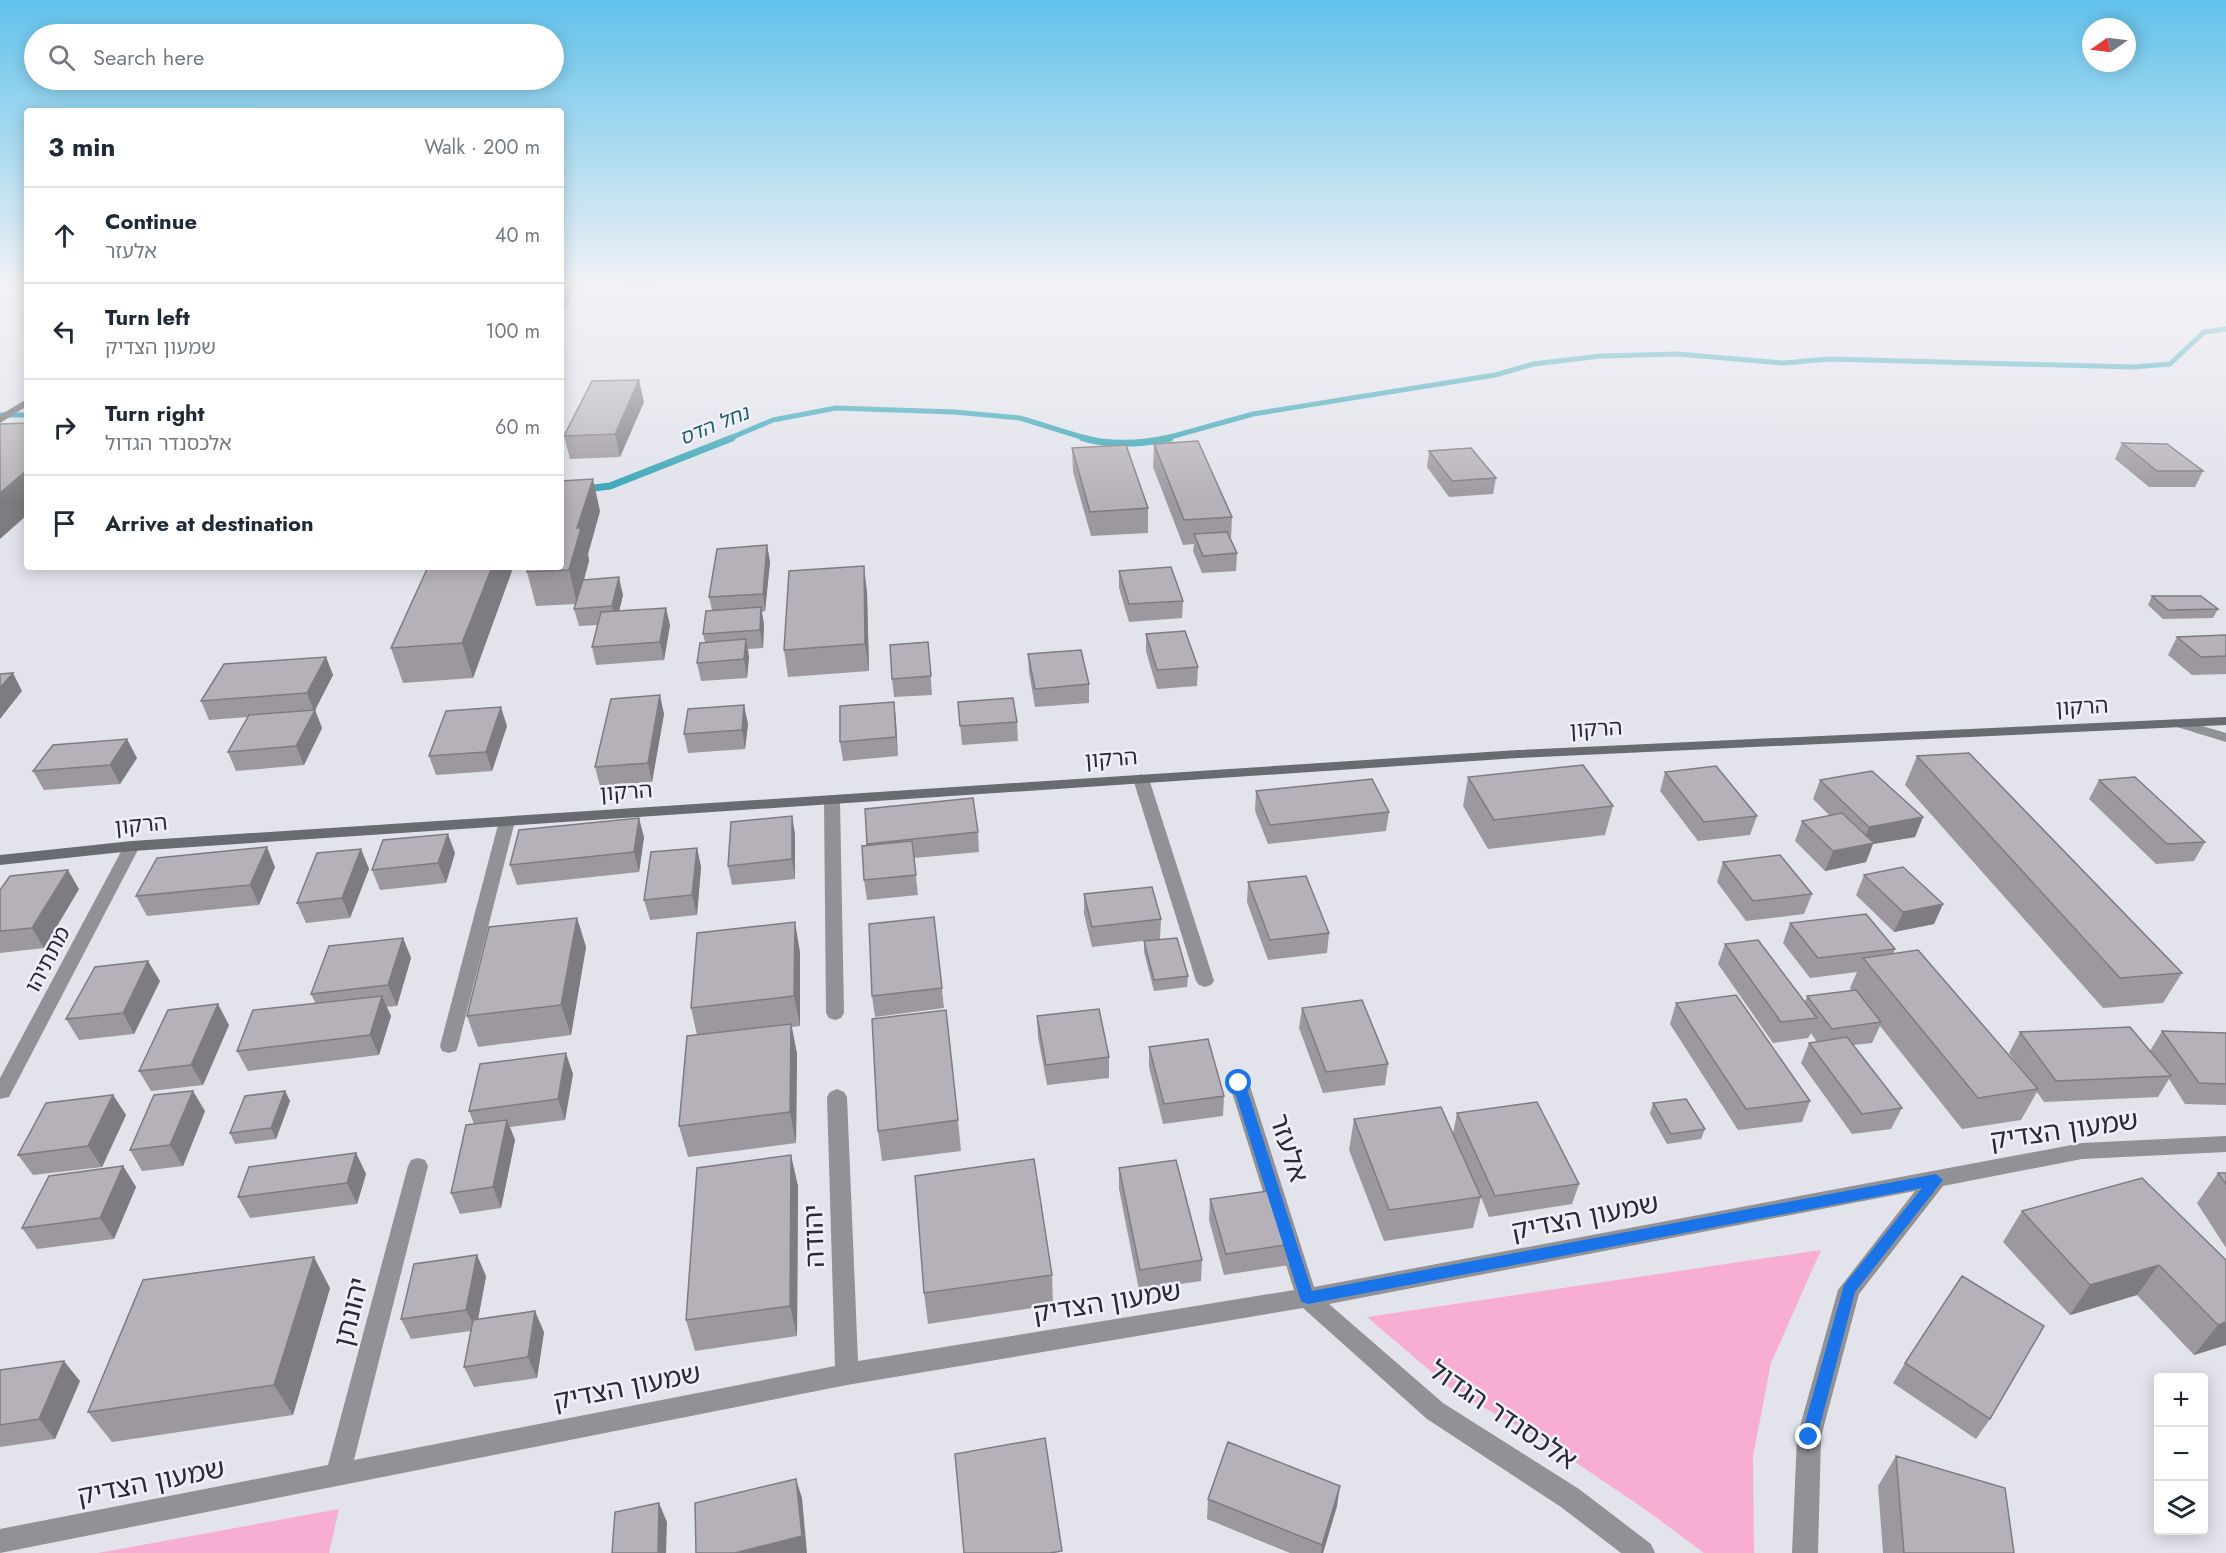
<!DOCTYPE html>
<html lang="en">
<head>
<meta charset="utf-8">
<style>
	body { margin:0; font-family:Jost,"Noto Sans Hebrew",sans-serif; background:#f2f2f3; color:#1f2937 }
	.controls { position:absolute; right:18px; bottom:18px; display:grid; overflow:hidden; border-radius:6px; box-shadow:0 3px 15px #0003 }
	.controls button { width:54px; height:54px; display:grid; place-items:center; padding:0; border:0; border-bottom:2px solid #e0e1e3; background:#fff; color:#1f2937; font:30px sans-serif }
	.compass { position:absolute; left:2082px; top:18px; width:54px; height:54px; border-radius:50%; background:#fff; box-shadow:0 3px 15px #0003; rotate:256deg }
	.stop { position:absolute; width:18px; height:18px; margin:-14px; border:4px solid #1a73e8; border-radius:50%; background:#fff }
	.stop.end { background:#1a73e8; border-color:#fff; box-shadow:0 2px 6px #0008 }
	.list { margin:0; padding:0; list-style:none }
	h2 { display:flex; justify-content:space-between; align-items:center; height:78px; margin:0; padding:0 24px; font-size:26px }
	h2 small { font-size:20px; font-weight:400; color:#747a83 }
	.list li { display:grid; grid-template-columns:39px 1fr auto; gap:18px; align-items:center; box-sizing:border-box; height:96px; padding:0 24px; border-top:2px solid #e0e1e3 }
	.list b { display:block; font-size:22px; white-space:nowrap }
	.list p { margin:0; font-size:20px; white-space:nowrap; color:#747a83 }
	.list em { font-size:20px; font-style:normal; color:#747a83 }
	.icon { flex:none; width:33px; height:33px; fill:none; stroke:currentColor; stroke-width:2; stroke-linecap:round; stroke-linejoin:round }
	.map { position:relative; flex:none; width:2226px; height:1553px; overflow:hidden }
	.search { position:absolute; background:#fff; box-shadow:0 3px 15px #0003; left:24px; top:24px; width:540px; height:66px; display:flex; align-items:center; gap:15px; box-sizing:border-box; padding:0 21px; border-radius:33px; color:#747a83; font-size:22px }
	.panel { position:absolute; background:#fff; box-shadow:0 3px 15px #0003; left:24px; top:108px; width:540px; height:462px; border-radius:6px }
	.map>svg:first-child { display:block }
	.green { fill:#f8aed3 }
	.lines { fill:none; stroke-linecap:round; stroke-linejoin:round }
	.stream-far1 { stroke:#33a3b5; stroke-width:5 }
	.stream { stroke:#33a3b5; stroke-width:7 }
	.street { fill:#909295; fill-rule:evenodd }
	.secondary { fill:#686c70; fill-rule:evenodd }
	.wall { fill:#9d989e }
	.shaded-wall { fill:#7f7c81 }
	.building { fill:#b6b1b8; stroke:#7f7c81; stroke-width:1.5 }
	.route { fill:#1a73e8 }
	.labels { text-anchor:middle; stroke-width:5; stroke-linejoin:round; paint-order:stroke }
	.far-water-label { font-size:20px; font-style:italic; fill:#1f5c67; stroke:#eff0f9 }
	.street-label { font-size:22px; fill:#2a2b2e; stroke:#eff0f9 }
	.near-street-label { font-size:27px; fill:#2a2b2e; stroke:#eff0f9 }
</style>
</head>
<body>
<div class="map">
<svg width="2226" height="1553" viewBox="0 0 2226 1553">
	<rect width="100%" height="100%" fill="#e2e3eb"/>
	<!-- green -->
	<path class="green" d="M1821,1250L1771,1363L1753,1456L1754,1553H1704L1646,1510L1541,1439L1454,1391L1367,1317Z
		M339,1509L329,1553H98Z"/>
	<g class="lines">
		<!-- stream-far1 -->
		<path class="stream-far1" d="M0,415H27
			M728,439L773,420L836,408L954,412L1020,418L1088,439
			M1163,439L1253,414L1495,375L1533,364L1601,356L1678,354L1783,363L1830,359L2133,367L2170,364L2204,332L2226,329"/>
		<!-- stream -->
		<path class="stream" d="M1083,438C1111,446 1142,444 1170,438
			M561,492L610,486L732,438"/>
		<!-- street -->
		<path class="street" d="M570,284H578L565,309L561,312V301Z
			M2182,720L2226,733V742L2177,727L2175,724L2177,721Z
			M1141,774L1149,779L1214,981L1211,985L1205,987L1199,985L1196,981L1133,779Z
			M832,796L840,801L844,1013L841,1018L835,1020L829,1018L826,1013L824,801Z
			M507,816L515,821L458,1046L456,1051L449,1053L442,1051L440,1046L499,821Z
			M132,841L140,846L9,1097L0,1099V1078L124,846Z
			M1239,1076L1246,1078L1249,1083L1314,1287L2082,1143L2226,1136V1152L2082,1159L1943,1186L1859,1294L1821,1437L1818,1553H1792L1797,1437L1838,1290L1915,1191L1329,1304L1443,1403L1579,1489L1651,1544L1655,1553H1621L1561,1507L1427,1419L1303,1308L847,1385L0,1553V1529L328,1465L408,1166L411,1160L418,1158L425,1160L428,1166L354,1460L835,1366L827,1097L830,1092L837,1089L844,1092L847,1097L858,1361L1294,1290L1229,1083L1232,1078Z"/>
		<!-- secondary -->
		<path class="secondary" d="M27,399V406L0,423V415Z
			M2226,717V725L1518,758L132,851L0,865V855L132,841L1518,750Z"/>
	</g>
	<!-- wall -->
	<path class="wall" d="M621,284H659L656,288H622Z
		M644,402L620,457L570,459L564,436Z
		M2122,443L2203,471L2195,487H2149L2115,459Z
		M1154,444L1232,517L1231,539L1237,553L1236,571L1202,573L1193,551L1194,544L1183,545L1153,467Z
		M1072,448L1148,508V533L1091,536L1073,472Z
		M1429,451L1496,478L1493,494L1449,497L1427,467Z
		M600,511L588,554L589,561L584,580L623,595L619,611L670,625L664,660L596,665L592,647L597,625L579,626L574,609L576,604L536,606L527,572L529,567L513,568L473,678L403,683L391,648L428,567H561Z
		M767,545L770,562L765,611L762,612L764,625L763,648L748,649L749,657L747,678L701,681L697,663L705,642L703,634L712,610L709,597Z
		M1119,571L1183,601L1182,618L1129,622L1119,588Z
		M867,592L869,671L788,677L784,650Z
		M2152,596L2218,609L2213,618L2163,619L2148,605Z
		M1146,634L1198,667L1197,686L1157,689L1146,651Z
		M2226,635V674L2192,675L2168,655L2177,637Z
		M928,642L932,695L894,697L892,679Z
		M1028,654L1089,684V703L1035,707L1029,672Z
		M326,657L333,675L315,710L322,728L304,765L236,771L228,752L248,717L209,720L201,701Z
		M894,702L898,756L843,761L840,742Z
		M958,702L1017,722L1018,741L962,745Z
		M664,714L652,782L600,786L595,767Z
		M748,724L745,749L688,753L684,734Z
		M507,726L492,771L436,775L429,756Z
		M1917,756L2182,973L2163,1003L2103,1008L1905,785Z
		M137,758L120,784L44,790L33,771Z
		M1665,772L1757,816L1750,835L1698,841L1660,791Z
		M1468,777L1613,806L1605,835L1488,849L1463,806Z
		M1820,780L1923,817L1915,837L1873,844L1866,862L1825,871L1795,841L1802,821L1830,816L1813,799Z
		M2099,780L2205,842L2194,861L2156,864L2089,799Z
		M1256,791L1389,812L1386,831L1268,844L1255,811Z
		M865,809L978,832L979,852L914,858L918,895L867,900L864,880L867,846Z
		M792,816L795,835V879L732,885L728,866Z
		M644,837L639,872L517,885L510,865Z
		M697,848L701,867L697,915L650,920L644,900Z
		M361,849L369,869L350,918L306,923L297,903Z
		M455,853L446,883L380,890L372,870Z
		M1723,862L1812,894L1804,914L1746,921L1717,882Z
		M275,867L259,905L147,916L136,896Z
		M1864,875L1943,904L1934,924L1894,932L1856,895Z
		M1248,882L1329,933L1327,953L1268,960L1247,902Z
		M79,889L44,948L0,953V890Z
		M1084,894L1161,919L1160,939L1092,947L1084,914Z
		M934,917L944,1008L875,1017L872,996Z
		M577,918L586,947L571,1035L478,1047L467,1016Z
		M1790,923L1895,949L1893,954L2019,1067L2009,1053L2020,1032L2150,1051L2162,1031L2226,1033V1105L2185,1104L2169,1079L2158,1097L2044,1102L2037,1092L2021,1120L1962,1129L1880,1026L1872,1043L1853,1045L1902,1108L1891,1129L1852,1134L1801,1063L1809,1043L1817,1042L1811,1033L1808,1038L1773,1043L1718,964L1725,944L1805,1002L1807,996L1852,991L1850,988L1857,972L1810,978L1783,943Z
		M403,938L411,958L397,1006L386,1007L391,1016L379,1055L248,1071L237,1051L316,1004L311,994Z
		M1144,941L1188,976L1187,987L1154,991L1144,952Z
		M800,952V1026L792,1027L797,1054L796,1143L688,1157L679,1126L697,1035L691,1008Z
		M160,981L134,1034L79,1040L66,1019Z
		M1676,1003L1810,1101L1802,1122L1738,1130L1670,1024Z
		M1302,1008L1388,1064L1385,1085L1323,1093L1299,1028Z
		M1037,1016L1109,1057V1078L1047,1085L1038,1037Z
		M229,1025L203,1085L151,1091L139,1071Z
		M1149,1047L1224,1096L1223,1116L1163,1124L1149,1067Z
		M573,1074L565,1120L510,1127L515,1140L501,1208L460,1214L451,1193L474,1124L469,1111Z
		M285,1091L290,1101L276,1139L235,1144L230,1133Z
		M113,1095L126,1115L102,1167L33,1175L18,1155Z
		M1653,1103L1705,1129L1701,1139L1667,1144L1650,1114Z
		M205,1111L183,1166L142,1171L130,1150Z
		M1457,1113L1579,1184L1572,1204L1489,1217L1481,1197L1473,1228L1384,1241L1349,1150L1354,1119L1453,1133Z
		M958,1120L961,1151L882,1161L878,1131Z
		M356,1153L366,1174L357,1204L250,1218L238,1197Z
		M123,1166L136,1187L114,1239L37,1249L22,1228Z
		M1119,1168L1202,1260L1201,1281L1139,1290L1119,1189Z
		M2218,1173H2226V1248L2197,1203Z
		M798,1186L797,1336L695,1351L686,1320Z
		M1210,1199L1291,1244L1289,1265L1224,1275L1209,1220Z
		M2022,1211L2226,1260V1345L2194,1355L2137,1295L2070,1315L2003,1242Z
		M1052,1275L1053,1305L928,1324L924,1293Z
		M486,1276L478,1320L544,1332L537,1378L474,1387L464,1367L471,1331L411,1339L401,1319Z
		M330,1288L293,1415L112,1442L88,1412Z
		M1905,1363L1990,1419L1976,1439L1893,1383Z
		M0,1370L80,1381L55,1439L0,1447Z
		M1896,1456L2014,1553H1883L1878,1486Z
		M1208,1499L1337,1506L1323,1553H1290L1207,1519Z"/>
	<!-- shaded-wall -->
	<path class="shaded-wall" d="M639,380L644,402L620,457L615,434Z
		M27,470V515L0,539V493Z
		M593,479L600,511L588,554L589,561L577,604L569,570L577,528Z
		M767,545L770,562L765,611L763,594Z
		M864,566L867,592L869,671L865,644Z
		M492,567H513V568L473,678L462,643Z
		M619,577L623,595L616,624L612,606Z
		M761,607L764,625L763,648L760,630Z
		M666,608L670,625L664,660L660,642Z
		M746,639L749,657L747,678L744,659Z
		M326,657L333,675L315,710L322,728L304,765L296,746L314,712L307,693Z
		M13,673L22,691L0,719V688Z
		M660,695L664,714L652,782L648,763Z
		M894,702L896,720L898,756L896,737Z
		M744,705L748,724L745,749L742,730Z
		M501,707L507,726L492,771L486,752Z
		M127,739L137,758L120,784L110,765Z
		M792,816L795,835V879L792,859Z
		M1923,817L1915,837L1873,844L1866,862L1825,871L1833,851L1862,845L1869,827Z
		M639,818L644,837L639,872L634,852Z
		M448,834L455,853L446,883L438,863Z
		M267,847L275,867L259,905L250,885Z
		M697,848L701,867L697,915L692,895Z
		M361,849L369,869L350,918L342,898Z
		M68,870L79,889L44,948L32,928Z
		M1943,904L1934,924L1894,932L1903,912Z
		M577,918L586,947L571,1035L561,1005Z
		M795,922L800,952V1026L794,996Z
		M403,938L411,958L397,1006L388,985Z
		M148,961L160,981L134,1034L123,1013Z
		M382,996L391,1016L379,1055L370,1035Z
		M218,1004L229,1025L203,1085L191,1065Z
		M791,1024L797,1054L796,1143L790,1112Z
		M566,1053L573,1074L565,1120L558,1099Z
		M193,1091L205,1111L183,1166L170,1145Z
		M285,1091L290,1101L276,1139L271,1128Z
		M113,1095L126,1115L102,1167L88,1146Z
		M507,1120L515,1140L501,1208L493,1187Z
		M356,1153L366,1174L357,1204L347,1183Z
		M791,1155L798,1186L797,1336L790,1306Z
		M123,1166L136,1187L114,1239L100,1218Z
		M477,1255L486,1276L476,1330L466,1310Z
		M314,1257L330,1288L293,1415L274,1385Z
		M2159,1265L2137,1295L2070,1315L2090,1285Z
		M535,1311L544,1332L537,1378L528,1357Z
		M2226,1322V1345L2194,1355L2218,1325Z
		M64,1361L80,1381L55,1439L39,1419Z
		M796,1479L802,1498L807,1553H735Z
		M1340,1486L1337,1506L1323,1553H1321L1322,1545Z
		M659,1503L667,1522L666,1553H658Z"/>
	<!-- building -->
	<path class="building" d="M639,380L615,434L564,436L592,381Z
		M27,423V470L0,493V424Z
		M1198,441L1232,517L1184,520L1154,444Z
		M2122,443L2167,444L2203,471H2157Z
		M1126,445L1148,508L1090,512L1072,448Z
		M1471,448L1496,478L1452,481L1429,451Z
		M593,479L577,528H581L569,570L527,572L529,567H561V481Z
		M1227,532L1237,553L1203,556L1194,534Z
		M767,545L763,594L709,597L717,549Z
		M864,566L865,644L784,650L789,571Z
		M428,567H492L462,643L391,648Z
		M1171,567L1183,601L1129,604L1119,571Z
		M619,577L612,606L574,609L583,580Z
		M2152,596H2201L2218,609L2168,610Z
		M761,607L760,630L703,634L706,611Z
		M666,608L660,642L592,647L601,612Z
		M1185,631L1198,667L1157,670L1146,634Z
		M2226,635V656L2201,657L2177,637Z
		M746,639L744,659L697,663L700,643Z
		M928,642L931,676L892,679L890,645Z
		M1081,650L1089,684L1035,689L1028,654Z
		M326,657L307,693L201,701L224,664Z
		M13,673L0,688V674Z
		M660,695L648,763L595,767L611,699Z
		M1013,698L1017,722L960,726L958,702Z
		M894,702L896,737L840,742V706Z
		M744,705L742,730L684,734L688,709Z
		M501,707L486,752L429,756L446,711Z
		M315,710L296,746L228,752L249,715Z
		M127,739L110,765L33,771L53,745Z
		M1969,753L2182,973L2120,978L1917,756Z
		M1583,765L1613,806L1494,820L1468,777Z
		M1716,766L1757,816L1704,822L1665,772Z
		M1872,771L1923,817L1869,827L1820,780Z
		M2135,777L2205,842L2167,844L2099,780Z
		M1372,779L1389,812L1270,825L1256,791Z
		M973,798L978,832L867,844L865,809Z
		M1842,813L1874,843L1833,851L1802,821Z
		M792,816V859L728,866L731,822Z
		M639,818L634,852L510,865L519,830Z
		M448,834L438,863L372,870L383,840Z
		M912,841L916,875L864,880L862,846Z
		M267,847L250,885L136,896L157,858Z
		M697,848L692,895L644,900L651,852Z
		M361,849L342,898L297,903L317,853Z
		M1780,855L1812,894L1753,901L1723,862Z
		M1903,867L1943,904L1903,912L1864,875Z
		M68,870L32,928L0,931V890L10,876Z
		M1306,876L1329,933L1270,940L1248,882Z
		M1152,887L1161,919L1092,927L1084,894Z
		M1866,914L1895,949L1818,958L1790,923Z
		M934,917L942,988L872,996L869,924Z
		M577,918L561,1005L467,1016L489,927Z
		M795,922L794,996L691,1008L697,933Z
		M403,938L388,985L311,994L329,946Z
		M1177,938L1188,976L1154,980L1144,941Z
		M1758,940L1817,1018L1781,1022L1725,944Z
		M1918,950L2038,1089L1978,1098L1863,958Z
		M148,961L123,1013L66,1019L95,967Z
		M1856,990L1881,1022L1832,1029L1807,996Z
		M1736,995L1810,1101L1746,1109L1676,1003Z
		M382,996L370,1035L237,1051L253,1010Z
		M1362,1000L1388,1064L1326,1072L1302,1008Z
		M218,1004L191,1065L139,1071L168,1010Z
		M1099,1009L1109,1057L1046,1065L1037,1016Z
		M946,1010L958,1120L878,1131L872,1019Z
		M791,1024L790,1112L679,1126L687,1036Z
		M2130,1027L2171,1076L2056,1081L2020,1032Z
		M2162,1031L2226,1033V1084L2199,1083Z
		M1847,1037L1902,1108L1862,1114L1809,1043Z
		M1208,1039L1224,1096L1164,1104L1149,1047Z
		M566,1053L558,1099L469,1111L480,1064Z
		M193,1091L170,1145L130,1150L154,1095Z
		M285,1091L271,1128L230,1133L245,1096Z
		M113,1095L88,1146L18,1155L46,1103Z
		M1686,1099L1705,1129L1671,1134L1653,1103Z
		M1537,1102L1579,1184L1495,1196L1457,1113Z
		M1441,1107L1481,1197L1389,1210L1354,1119Z
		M507,1120L493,1187L451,1193L466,1125Z
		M356,1153L347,1183L238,1197L249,1167Z
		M791,1155L790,1306L686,1320L697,1168Z
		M1034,1159L1052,1275L924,1293L915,1176Z
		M1176,1160L1202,1260L1140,1270L1119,1168Z
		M123,1166L100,1218L22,1228L49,1176Z
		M2218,1173H2226V1184Z
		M2142,1178L2226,1260V1322L2218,1325L2159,1265L2090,1285L2022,1211Z
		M1275,1190L1291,1244L1226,1254L1210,1199Z
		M477,1255L466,1310L401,1319L414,1264Z
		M314,1257L274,1385L88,1412L143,1280Z
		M1962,1276L2044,1326L1990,1419L1905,1363Z
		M535,1311L528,1357L464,1367L473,1320Z
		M64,1361L39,1419L0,1425V1370Z
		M1045,1438L1062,1551L1050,1553H964L955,1454Z
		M1228,1442L1340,1486L1322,1545L1208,1499Z
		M1896,1456L2005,1488L2014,1553H1904Z
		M796,1479L802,1536L735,1553H696L695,1503Z
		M659,1503L658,1553H612L615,1512Z"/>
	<!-- sky -->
	<linearGradient id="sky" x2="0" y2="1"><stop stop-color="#61c2eb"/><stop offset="0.57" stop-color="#f2f2f6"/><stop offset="1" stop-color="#f2f2f6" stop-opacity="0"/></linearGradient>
	<rect width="2226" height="502" fill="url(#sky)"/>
	<!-- route -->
	<path class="route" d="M1239,1079L1245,1083L1312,1291L1936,1174L1943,1180L1855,1292L1817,1437L1815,1442L1809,1444L1803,1442L1801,1437L1844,1285L1922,1188L1308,1304L1302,1302L1300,1298L1232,1083Z"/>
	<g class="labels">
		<!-- far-water labels -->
		<g class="far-water-label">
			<text transform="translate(714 425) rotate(-22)" y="7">נחל הדס</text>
		</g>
		<!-- street labels -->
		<g class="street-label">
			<text transform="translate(2082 706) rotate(-3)" y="8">הרקון</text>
			<text transform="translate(1596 728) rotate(-3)" y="8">הרקון</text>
			<text transform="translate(1111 758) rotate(-4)" y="8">הרקון</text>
			<text transform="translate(626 791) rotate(-4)" y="8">הרקון</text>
			<text transform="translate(141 824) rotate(-5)" y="8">הרקון</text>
			<text transform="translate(47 959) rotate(-62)" y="8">מתתיהו</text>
		</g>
		<!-- near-street labels -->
		<g class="near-street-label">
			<text transform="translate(2064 1130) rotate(-8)" y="9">שמעון הצדיק</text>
			<text transform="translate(1289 1148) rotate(72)" y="9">אלעזר</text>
			<text transform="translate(1585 1217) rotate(-11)" y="9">שמעון הצדיק</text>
			<text transform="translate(814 1236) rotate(-92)" y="9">יהודה</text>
			<text transform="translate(1107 1302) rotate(-9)" y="9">שמעון הצדיק</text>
			<text transform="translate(351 1312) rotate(-76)" y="9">יהונתן</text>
			<text transform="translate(627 1387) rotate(-11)" y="9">שמעון הצדיק</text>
			<text transform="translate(1503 1415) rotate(34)" y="9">אלכסנדר הגדול</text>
			<text transform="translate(151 1482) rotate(-11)" y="9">שמעון הצדיק</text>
		</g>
	</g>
</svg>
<div class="controls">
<button>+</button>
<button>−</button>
<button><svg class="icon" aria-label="layers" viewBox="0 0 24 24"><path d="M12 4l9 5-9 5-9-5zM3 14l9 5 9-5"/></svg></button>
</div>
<svg class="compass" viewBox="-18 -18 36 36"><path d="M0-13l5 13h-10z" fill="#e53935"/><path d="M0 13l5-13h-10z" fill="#747a83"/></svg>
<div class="stop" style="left:1239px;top:1083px"></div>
<div class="stop end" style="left:1809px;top:1437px"></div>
<div class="search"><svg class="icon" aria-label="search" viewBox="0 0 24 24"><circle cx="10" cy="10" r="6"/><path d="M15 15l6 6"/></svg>Search here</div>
<section class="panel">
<h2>3 min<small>Walk · 200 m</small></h2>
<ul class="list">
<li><svg class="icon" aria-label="ahead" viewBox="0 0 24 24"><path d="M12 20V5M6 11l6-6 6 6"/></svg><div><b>Continue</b><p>אלעזר</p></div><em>40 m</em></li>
<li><svg class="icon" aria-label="left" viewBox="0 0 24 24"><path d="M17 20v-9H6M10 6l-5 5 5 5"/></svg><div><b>Turn left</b><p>שמעון הצדיק</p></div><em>100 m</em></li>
<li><svg class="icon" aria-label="right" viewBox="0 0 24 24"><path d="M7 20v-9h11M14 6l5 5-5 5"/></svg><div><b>Turn right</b><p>אלכסנדר הגדול</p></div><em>60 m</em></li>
<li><svg class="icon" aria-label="arrive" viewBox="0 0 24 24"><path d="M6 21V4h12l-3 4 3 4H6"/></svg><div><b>Arrive at destination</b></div></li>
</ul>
</section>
</div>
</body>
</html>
